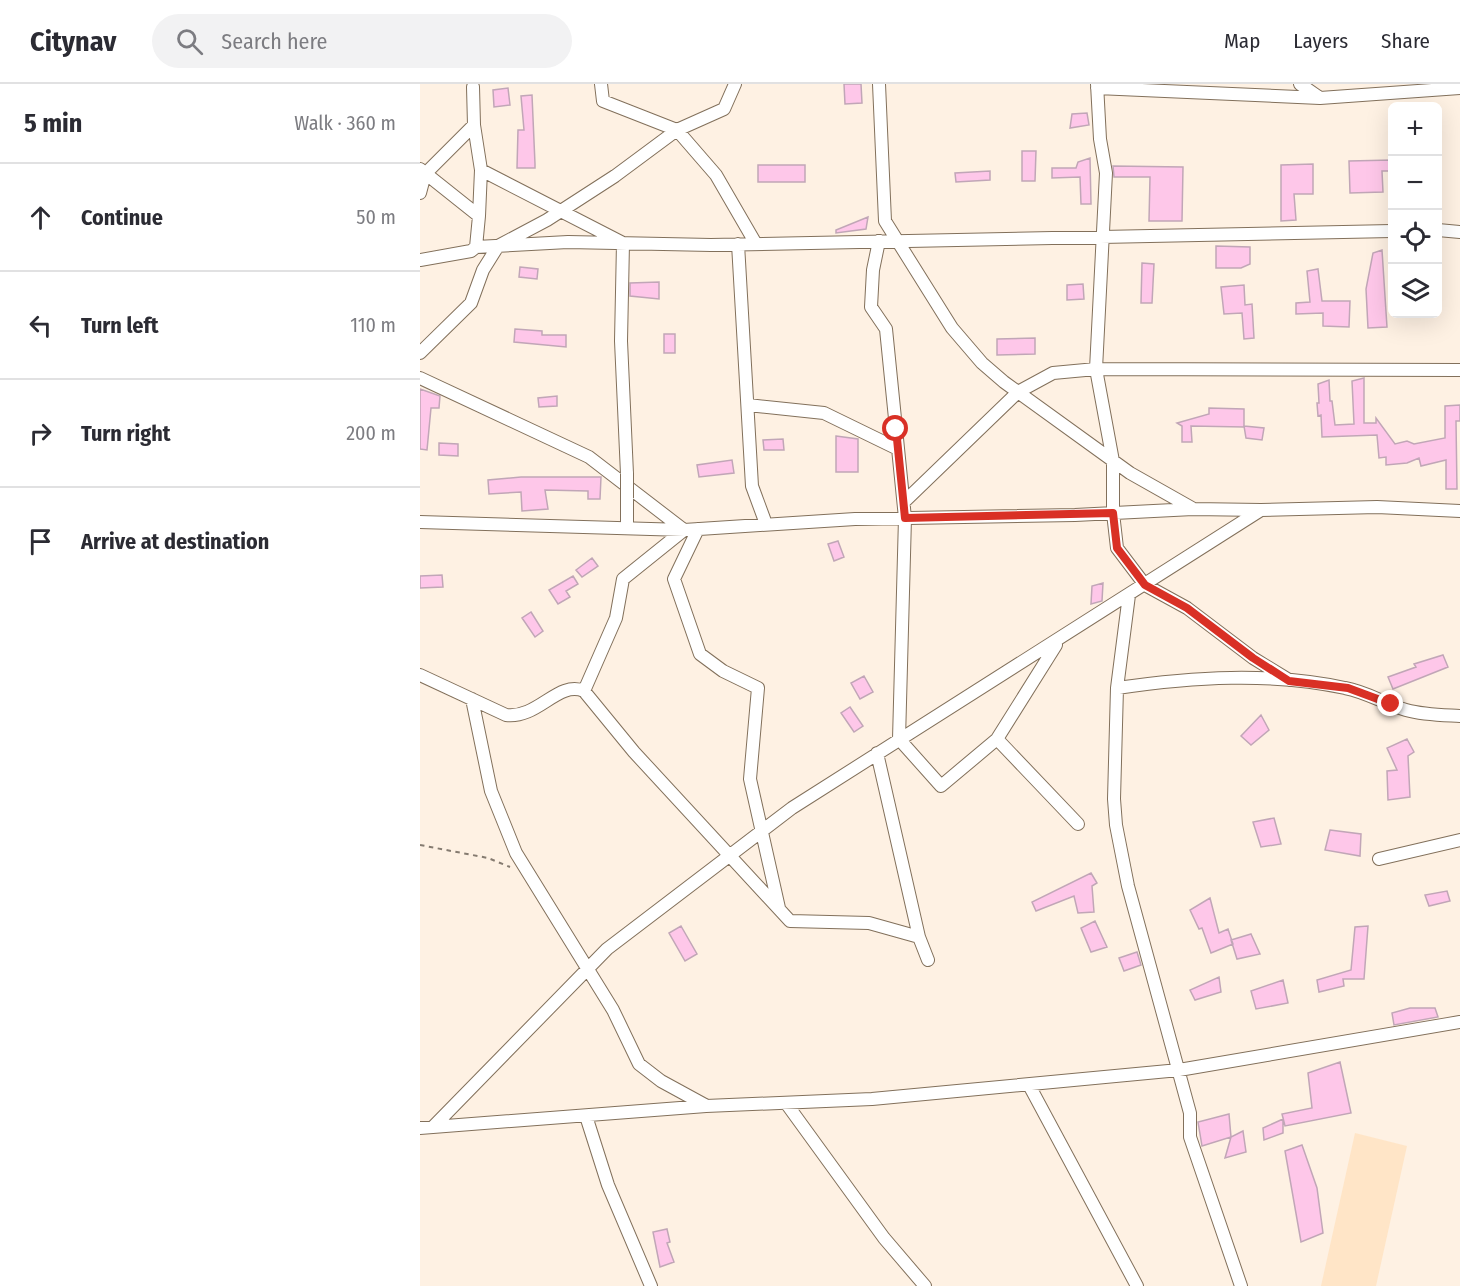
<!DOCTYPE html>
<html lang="en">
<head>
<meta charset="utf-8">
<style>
	body { margin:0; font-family:"Fira Sans Condensed",sans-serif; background:#f2f2f3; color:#2b2b33 }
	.controls { position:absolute; right:18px; top:18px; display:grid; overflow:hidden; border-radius:9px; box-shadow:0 6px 24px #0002 }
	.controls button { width:54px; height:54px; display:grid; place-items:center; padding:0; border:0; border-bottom:2px solid #e1e1e2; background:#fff; color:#2b2b33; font:30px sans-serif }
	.stop { position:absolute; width:18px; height:18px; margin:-14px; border:4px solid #d93025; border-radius:50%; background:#fff }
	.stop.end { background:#d93025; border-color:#fff; box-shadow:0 2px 6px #0008 }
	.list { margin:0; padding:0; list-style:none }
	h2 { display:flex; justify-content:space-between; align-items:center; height:78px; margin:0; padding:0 24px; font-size:26px }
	h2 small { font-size:20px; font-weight:400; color:#7c7c81 }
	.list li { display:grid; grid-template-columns:39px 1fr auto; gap:18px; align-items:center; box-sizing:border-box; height:108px; padding:0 24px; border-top:2px solid #e1e1e2 }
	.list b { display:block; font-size:22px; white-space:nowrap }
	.list em { font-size:20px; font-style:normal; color:#7c7c81 }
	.icon { flex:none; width:33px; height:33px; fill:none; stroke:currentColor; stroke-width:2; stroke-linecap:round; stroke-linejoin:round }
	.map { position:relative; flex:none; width:1040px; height:1202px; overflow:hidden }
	header { display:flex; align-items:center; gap:36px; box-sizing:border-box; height:84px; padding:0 30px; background:#fff; border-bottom:2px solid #e1e1e2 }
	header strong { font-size:28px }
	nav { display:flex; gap:33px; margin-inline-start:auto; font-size:21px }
	.search { width:420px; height:54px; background:#f2f2f3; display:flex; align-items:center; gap:15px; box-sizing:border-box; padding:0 21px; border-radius:33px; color:#7c7c81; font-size:22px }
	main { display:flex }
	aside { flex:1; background:#fff }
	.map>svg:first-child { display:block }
	.built { fill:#ffe5c7 }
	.building { fill:#fec7e9; stroke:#c1a6b7; stroke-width:1.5 }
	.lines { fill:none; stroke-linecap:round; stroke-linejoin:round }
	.street-casing { stroke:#82705b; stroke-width:14 }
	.path { stroke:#857b70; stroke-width:2; stroke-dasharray:4.5 4.5; stroke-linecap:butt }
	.street { stroke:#fff; stroke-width:12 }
	.street-bridge-casing { stroke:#82705b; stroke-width:14; stroke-linecap:butt }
	.street-bridge { stroke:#fff; stroke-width:12 }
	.route { stroke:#d93025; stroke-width:8 }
</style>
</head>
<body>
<header>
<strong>Citynav</strong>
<div class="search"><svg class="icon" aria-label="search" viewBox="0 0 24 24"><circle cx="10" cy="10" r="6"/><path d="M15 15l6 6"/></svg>Search here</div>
<nav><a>Map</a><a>Layers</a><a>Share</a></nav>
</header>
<main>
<aside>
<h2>5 min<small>Walk · 360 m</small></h2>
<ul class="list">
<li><svg class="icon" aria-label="ahead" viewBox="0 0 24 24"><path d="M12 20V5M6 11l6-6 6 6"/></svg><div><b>Continue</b></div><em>50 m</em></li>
<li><svg class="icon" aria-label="left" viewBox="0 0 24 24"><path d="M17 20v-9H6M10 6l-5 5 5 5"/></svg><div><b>Turn left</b></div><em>110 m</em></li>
<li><svg class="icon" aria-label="right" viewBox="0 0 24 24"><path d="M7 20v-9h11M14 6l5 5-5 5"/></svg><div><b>Turn right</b></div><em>200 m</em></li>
<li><svg class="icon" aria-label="arrive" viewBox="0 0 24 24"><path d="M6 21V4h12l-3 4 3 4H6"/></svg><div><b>Arrive at destination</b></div></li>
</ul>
</aside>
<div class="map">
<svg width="1040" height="1202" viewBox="0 0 1040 1202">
	<rect width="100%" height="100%" fill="#fef1e3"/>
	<!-- built -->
	<path class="built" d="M935,1049L987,1062L956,1202H901Z"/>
	<!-- building -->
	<path class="building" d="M424,0H441L442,19L425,20Z
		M88,4L90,21L74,23L73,6Z
		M112,11L115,80V84H97L98,46H104L101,12Z
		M667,29L669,41L650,44L652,30Z
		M602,67H616L615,97H602Z
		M670,74L671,120H661L660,93L632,94V84H656L658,78Z
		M972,76V87H962L963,108L930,109L929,77Z
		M893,80V110H874L876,136L861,137V81Z
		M338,81H385V98H338Z
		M693,82L763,83L762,137H729L730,93H694Z
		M570,87V96L536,98L535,89Z
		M448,133L446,145L416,149V146Z
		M796,162L830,163V180L821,184H796Z
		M962,166L967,243L948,244L946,205L953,169Z
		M722,179L734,180L732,219H721Z
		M100,183L118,185L117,195L99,193Z
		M898,185L902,217H930L929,243L903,242V229L876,230V219L890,218L887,187Z
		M239,198V215L210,212V199Z
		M663,200L664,215L647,216V201Z
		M824,201L825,221L832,220L834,254L824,255L822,229L804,230L801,203Z
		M95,245L122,247V251H146V263L94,258Z
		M244,250H255V269H244Z
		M615,254V270L577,271V255Z
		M944,294V339H956V334L975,360L987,357L994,360L1025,354V322L1040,321V337H1036L1037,405H1026V376L1001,382L999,374L987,379L966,381V373L959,374L957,351L902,353L901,331L898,332L897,319H899L898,300L909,296L910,317H912L915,341L934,340L932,297Z
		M0,305L20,312L19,324H11L7,366L0,365Z
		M137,312V322L119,323L118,314Z
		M789,324L824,325V343L771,342L772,358H762V342L757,339L789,330Z
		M824,342L844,344L842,356L826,354Z
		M416,352L438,355V388H416Z
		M363,355L364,366H344L343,356Z
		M19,359L38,360V372L19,371Z
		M312,376L314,389L279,393L277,381Z
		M101,393H181L180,415H168V407L125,406L128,425L102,427L101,408L69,410L68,396Z
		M418,457L424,473L414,477L408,460Z
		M172,474L178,482L162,493L156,486Z
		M22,491L23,503L0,504V492Z
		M153,492L158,500L146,507L150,513L138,520L129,506Z
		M683,499L682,517L671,520L672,502Z
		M111,528L123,547L115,553L102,534Z
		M1023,571L1028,583L973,605L968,593L996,583L994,580Z
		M444,592L453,608L440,615L431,599Z
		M430,623L443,642L434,648L421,629Z
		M841,631L849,646L831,661L821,652Z
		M987,655L994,668L988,672L990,713L968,716L967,687L977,686L967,664Z
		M854,734L861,760L841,763L833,738Z
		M910,746L941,750L940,772L905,766Z
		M671,789L677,799L672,802L674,828L658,829L654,812L616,827L612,818Z
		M1027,807L1030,817L1009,822L1005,811Z
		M790,814L799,849L808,845L813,860L791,869L782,844L779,845L770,826Z
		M675,837L687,863L671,868L661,844Z
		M261,842L277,870L265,877L249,849Z
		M948,842L944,895H923L924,902L899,908L897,896L931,886L935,843Z
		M831,850L840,870L817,875L811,856Z
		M717,868L721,881L704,887L699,874Z
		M799,893L801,908L775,916L770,906Z
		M863,896L868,919L836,925L831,907Z
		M990,924H1015L1018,933L974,941L972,929Z
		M920,978L931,1029L865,1042L862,1030L892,1024L888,989Z
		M809,1030L811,1053L782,1062L778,1038Z
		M863,1035V1049L844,1056L843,1044Z
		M823,1047L826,1068L805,1074L811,1053Z
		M882,1061L897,1104L903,1149L881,1158L865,1067Z
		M247,1145L250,1158L247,1159L254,1178L240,1183L233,1148Z"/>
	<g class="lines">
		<defs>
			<path id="street" d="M181,0L183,17L257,46L296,91L336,160
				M459,0L465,137L532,244L562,279L584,298L710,389L772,424
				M677,0L680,55L686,89L676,285L693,377V429L697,464L725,501L767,524L833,574L869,596
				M880,0L900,14
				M53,3L54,41L61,86L203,159L201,257L207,390
				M677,4L900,14L1040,4
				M0,85L59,132L56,163L148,158L291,161L972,147
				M0,109L5,90L54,41
				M59,132L61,86
				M1018,146L1040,148
				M459,157L453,186L451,223L466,245L485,434L479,655L521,702L577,655L636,561
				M318,160L332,402L346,440
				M0,176L51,167L56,163
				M0,269L51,219L63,186L78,162L127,136L195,92L257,46L304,25L315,0
				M0,294L169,373L264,446L203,495L196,534L164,607
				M328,321L404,329L478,365
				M207,414V444
				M484,418L598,308L633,289L676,285L1040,286
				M0,438L264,446L435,435L655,431L773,425L841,426L957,423L1040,427
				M278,445L254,495L280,570L303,587L338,604L330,695L359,824
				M709,511L697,604L694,715L696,741L708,802L770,1029V1053L821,1202
				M0,591L86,631C118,635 138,596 164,607L214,668L370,837L449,839L499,853L508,876
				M697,604C773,593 850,588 925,604C947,608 965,620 986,626C1004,631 1021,631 1040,632
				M52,615L71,707L96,769L193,926L219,980L241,997L285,1021
				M577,655L658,740
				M457,669L499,853
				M959,775L1040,756
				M609,1001L717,1202
				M366,1019L464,1154L505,1202
				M166,1032L188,1101L231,1202
				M13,1043L187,865L372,724L841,426
				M0,1044L286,1022L452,1015L759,986L1040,938"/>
		</defs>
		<!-- street casing -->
		<use href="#street" class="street-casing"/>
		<!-- path -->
		<path class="path" d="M0,761L68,774L90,783"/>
		<!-- street -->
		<use href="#street" class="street"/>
		<defs>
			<path id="street-bridge" d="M207,390V414"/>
		</defs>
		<!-- street-bridge casing -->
		<use href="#street-bridge" class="street-bridge-casing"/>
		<!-- street-bridge -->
		<use href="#street-bridge" class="street-bridge"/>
	</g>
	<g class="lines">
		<!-- route -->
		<path class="route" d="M476,345L485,434L693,429L697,464L725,501L767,524L833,574L869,597L928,604L971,620"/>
	</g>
</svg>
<div class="controls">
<button>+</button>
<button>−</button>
<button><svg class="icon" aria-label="locate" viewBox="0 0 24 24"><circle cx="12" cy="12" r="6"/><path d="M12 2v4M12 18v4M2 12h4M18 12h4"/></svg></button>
<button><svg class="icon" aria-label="layers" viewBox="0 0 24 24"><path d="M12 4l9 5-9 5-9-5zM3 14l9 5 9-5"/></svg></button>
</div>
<div class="stop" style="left:476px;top:345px"></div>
<div class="stop end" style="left:971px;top:620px"></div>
</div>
</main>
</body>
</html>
